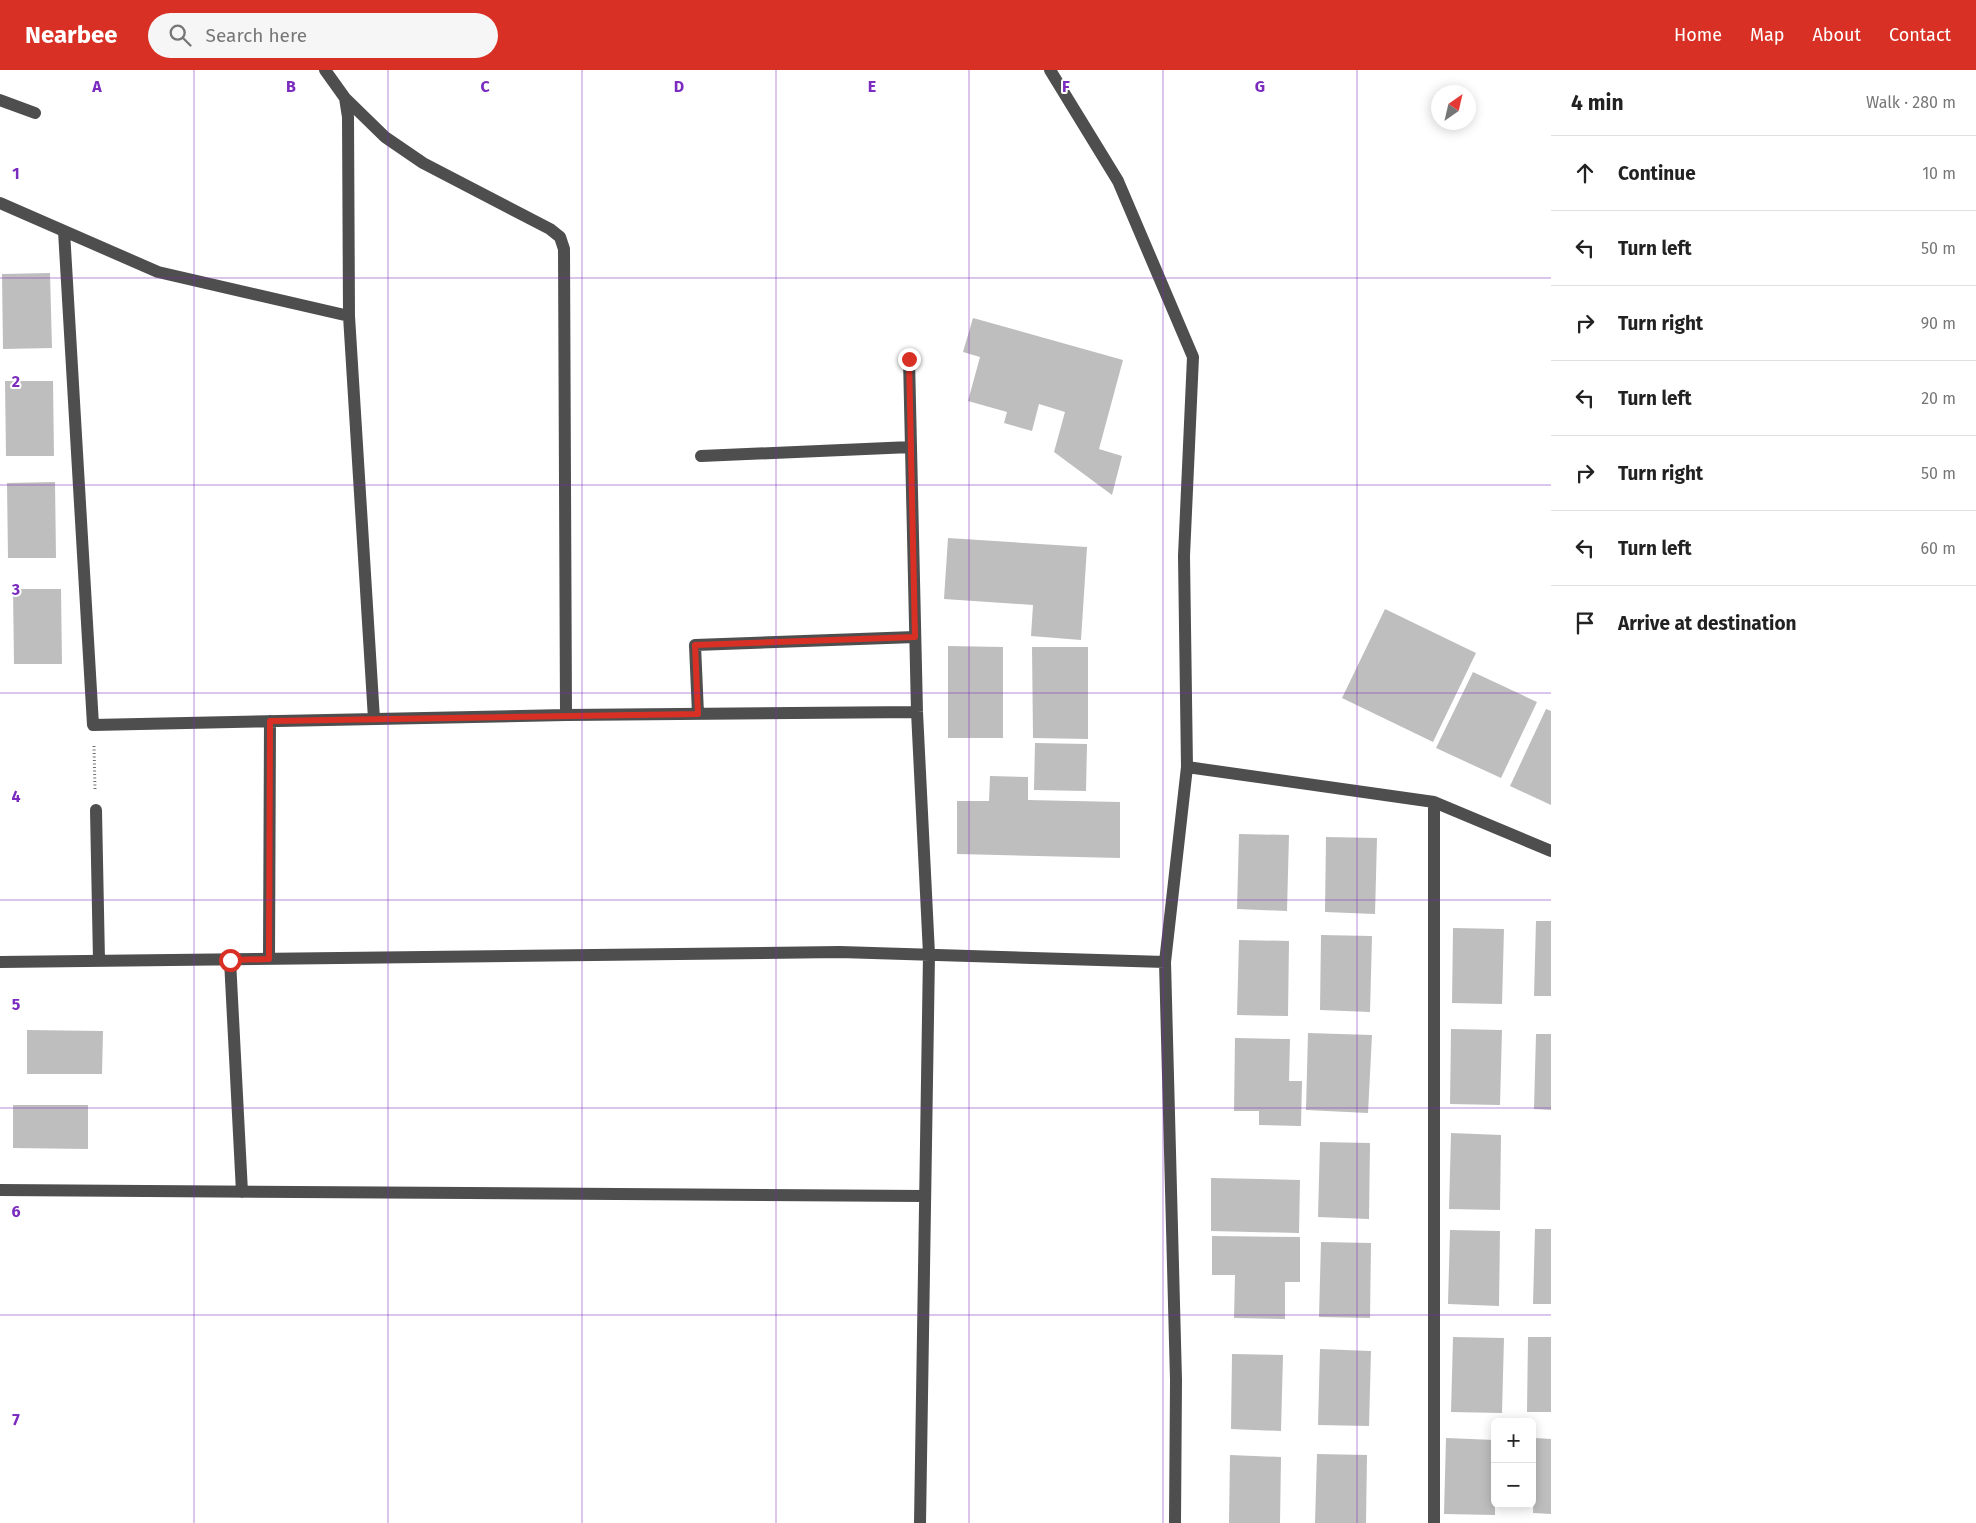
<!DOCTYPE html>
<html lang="en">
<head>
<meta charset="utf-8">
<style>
	body { margin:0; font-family:"Fira Sans",sans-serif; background:#f6f6f6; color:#222 }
	.controls { position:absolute; right:15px; bottom:15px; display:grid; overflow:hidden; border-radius:8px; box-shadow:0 2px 12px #0003 }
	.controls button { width:45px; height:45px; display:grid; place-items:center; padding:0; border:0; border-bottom:1px solid #e0e0e0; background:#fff; color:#222; font:25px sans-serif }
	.compass { position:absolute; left:1431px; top:15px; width:45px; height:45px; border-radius:50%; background:#fff; box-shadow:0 2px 12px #0003; rotate:34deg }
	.stop { position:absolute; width:15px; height:15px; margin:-11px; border:4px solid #d93025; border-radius:50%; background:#fff }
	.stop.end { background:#d93025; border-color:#fff; box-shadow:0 1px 5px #0008 }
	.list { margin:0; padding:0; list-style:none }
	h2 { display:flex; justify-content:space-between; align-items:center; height:65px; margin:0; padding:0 20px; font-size:21px }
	h2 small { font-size:16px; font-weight:400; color:#767676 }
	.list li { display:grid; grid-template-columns:32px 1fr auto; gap:15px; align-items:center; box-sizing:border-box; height:75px; padding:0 20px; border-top:1px solid #e0e0e0 }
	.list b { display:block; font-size:19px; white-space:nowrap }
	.list em { font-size:16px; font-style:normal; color:#767676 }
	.icon { flex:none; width:28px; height:28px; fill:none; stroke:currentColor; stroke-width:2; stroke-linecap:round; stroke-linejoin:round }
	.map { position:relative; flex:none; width:1551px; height:1453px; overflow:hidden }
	header { display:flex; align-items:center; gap:30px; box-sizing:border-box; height:70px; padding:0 25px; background:#d93025; color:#fff }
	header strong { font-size:24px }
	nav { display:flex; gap:28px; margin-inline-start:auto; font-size:18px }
	.search { width:350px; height:45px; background:#f6f6f6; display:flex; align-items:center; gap:12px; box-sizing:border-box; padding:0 18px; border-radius:28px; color:#767676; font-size:19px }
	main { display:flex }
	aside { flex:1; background:#fff }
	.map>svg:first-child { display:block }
	.building { fill:#bebebe }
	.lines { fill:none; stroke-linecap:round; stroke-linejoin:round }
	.path { stroke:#707070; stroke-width:3; stroke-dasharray:1 2.5; stroke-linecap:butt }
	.minor { stroke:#4e4e4e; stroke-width:12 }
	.route { stroke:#d93025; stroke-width:6 }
	.grid { fill:none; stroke:#7b2cbf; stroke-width:1; stroke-opacity:0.55 }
	.grid-label { font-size:16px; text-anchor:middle; font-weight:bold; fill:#7b2cbf; stroke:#fff; stroke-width:4; stroke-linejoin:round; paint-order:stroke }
</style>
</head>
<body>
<header>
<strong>Nearbee</strong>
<div class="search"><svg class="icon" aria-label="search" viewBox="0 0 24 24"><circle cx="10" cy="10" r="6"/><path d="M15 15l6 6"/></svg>Search here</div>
<nav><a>Home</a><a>Map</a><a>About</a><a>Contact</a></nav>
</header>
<main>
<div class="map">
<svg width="1551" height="1453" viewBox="0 0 1551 1453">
	<rect width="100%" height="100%" fill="#fff"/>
	<!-- building -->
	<path class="building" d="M50,203L52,278L3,279L2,204Z
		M973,248L1123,290L1099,379L1122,386L1112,425L1054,382L1065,342L1039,334L1032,361L1004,353L1007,342L968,331L980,287L963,282Z
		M5,311H53L54,386H6Z
		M55,412L56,488H8L7,413Z
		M948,468L1087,477L1081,570L1031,566L1033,535L944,529Z
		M13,519H61L62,594H14Z
		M1385,539L1476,583L1433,672L1342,628Z
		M948,576L1003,577V668H948Z
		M1032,577H1088V669L1033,668Z
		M1473,602L1537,632L1501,708L1436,678Z
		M1546,639L1551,641V735L1510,716Z
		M1035,673L1087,674L1086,721L1034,720Z
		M990,706L1028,707V730L1120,732V788L957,784V731H989Z
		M1239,764L1289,765L1287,841L1237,839Z
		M1326,767L1377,768L1375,844L1325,842Z
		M1536,851H1551V926H1534Z
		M1453,858L1504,859L1502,934L1452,933Z
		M1321,865L1372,866L1370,942L1320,940Z
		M1239,870L1289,871L1288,946L1237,945Z
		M1451,959L1502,960L1500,1035L1450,1034Z
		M27,960L103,961L102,1004H27Z
		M1308,963L1372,965L1368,1043L1306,1040Z
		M1536,964H1551V1040L1534,1039Z
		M1235,968L1290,969L1289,1011H1302L1301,1056L1259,1055V1041H1234Z
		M13,1035H88V1079L13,1078Z
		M1451,1063L1501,1065L1500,1140L1449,1139Z
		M1320,1072L1370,1073L1369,1149L1318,1147Z
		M1211,1108L1300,1110L1299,1163L1211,1161Z
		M1535,1159H1551V1234H1533Z
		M1450,1160L1500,1161L1499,1236L1448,1234Z
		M1212,1166L1300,1167V1212H1285V1249L1234,1248L1235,1205H1212Z
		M1321,1172L1371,1173L1370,1248L1319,1247Z
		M1453,1267L1504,1268L1502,1343L1451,1342Z
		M1528,1267H1551V1342H1527Z
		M1320,1279L1371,1281L1369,1356L1318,1355Z
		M1232,1284L1283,1285L1281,1361L1231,1359Z
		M1446,1368L1495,1370V1445L1444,1444Z
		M1535,1368L1551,1369V1444L1533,1443Z
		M1317,1384L1367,1385L1366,1453H1315Z
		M1230,1385L1281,1387L1280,1453H1229Z"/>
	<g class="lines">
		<!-- path -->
		<path class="path" d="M94,676L95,719"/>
		<!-- minor -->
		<path class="minor" d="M325,0L345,28L385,67L423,93L550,159L560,167L564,179L566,645
			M1050,0L1118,111L1193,287L1184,486L1187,697L1165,892L1176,1310L1175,1453
			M345,28L348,47L349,246
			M0,30L35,43
			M0,133L158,202L349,246L374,649
			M64,161L93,655L566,645L917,642
			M909,289L917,642L929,884L920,1453
			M701,386L911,377
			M698,644L695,575L915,567
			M1187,697L1434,732L1551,781
			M1434,732V1453
			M96,740L99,891
			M269,889L270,651
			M230,890L242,1122
			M0,892L840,882L1165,892
			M0,1120L925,1126"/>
	</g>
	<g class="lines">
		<!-- route -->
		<path class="route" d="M230,890L269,889L270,651L698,644L695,575L915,567L909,289"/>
	</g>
	<!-- grid -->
	<path class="grid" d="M194,0V1453M388,0V1453M582,0V1453M776,0V1453M969,0V1453M1163,0V1453M1357,0V1453M0,208H1551M0,415H1551M0,623H1551M0,830H1551M0,1038H1551M0,1245H1551"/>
	<g class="grid-label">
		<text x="97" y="22">A</text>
		<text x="291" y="22">B</text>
		<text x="485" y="22">C</text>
		<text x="679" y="22">D</text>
		<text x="872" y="22">E</text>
		<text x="1066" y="22">F</text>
		<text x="1260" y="22">G</text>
		<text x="16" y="109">1</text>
		<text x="16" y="317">2</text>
		<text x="16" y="525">3</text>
		<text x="16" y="732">4</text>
		<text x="16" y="940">5</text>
		<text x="16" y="1147">6</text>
		<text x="16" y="1355">7</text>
	</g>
</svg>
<div class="controls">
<button>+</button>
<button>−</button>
</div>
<svg class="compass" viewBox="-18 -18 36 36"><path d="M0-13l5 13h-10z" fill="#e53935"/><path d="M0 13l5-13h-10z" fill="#767676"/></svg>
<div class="stop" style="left:230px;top:890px"></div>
<div class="stop end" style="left:909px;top:289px"></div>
</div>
<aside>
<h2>4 min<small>Walk · 280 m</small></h2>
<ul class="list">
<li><svg class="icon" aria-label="ahead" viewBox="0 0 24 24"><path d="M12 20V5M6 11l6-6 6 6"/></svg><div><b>Continue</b></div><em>10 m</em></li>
<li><svg class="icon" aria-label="left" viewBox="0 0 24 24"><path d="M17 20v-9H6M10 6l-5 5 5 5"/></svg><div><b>Turn left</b></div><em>50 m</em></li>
<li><svg class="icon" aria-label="right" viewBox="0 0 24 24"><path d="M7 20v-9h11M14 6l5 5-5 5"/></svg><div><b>Turn right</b></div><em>90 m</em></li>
<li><svg class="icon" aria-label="left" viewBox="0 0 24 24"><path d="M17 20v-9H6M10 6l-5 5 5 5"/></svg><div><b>Turn left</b></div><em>20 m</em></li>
<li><svg class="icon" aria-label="right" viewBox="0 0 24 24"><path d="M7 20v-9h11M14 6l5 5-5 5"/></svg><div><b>Turn right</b></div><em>50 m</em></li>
<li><svg class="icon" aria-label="left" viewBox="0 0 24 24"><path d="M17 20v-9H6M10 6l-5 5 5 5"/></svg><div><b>Turn left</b></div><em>60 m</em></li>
<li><svg class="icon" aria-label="arrive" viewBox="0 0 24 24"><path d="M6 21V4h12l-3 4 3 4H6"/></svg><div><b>Arrive at destination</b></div></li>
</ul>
</aside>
</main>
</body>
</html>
